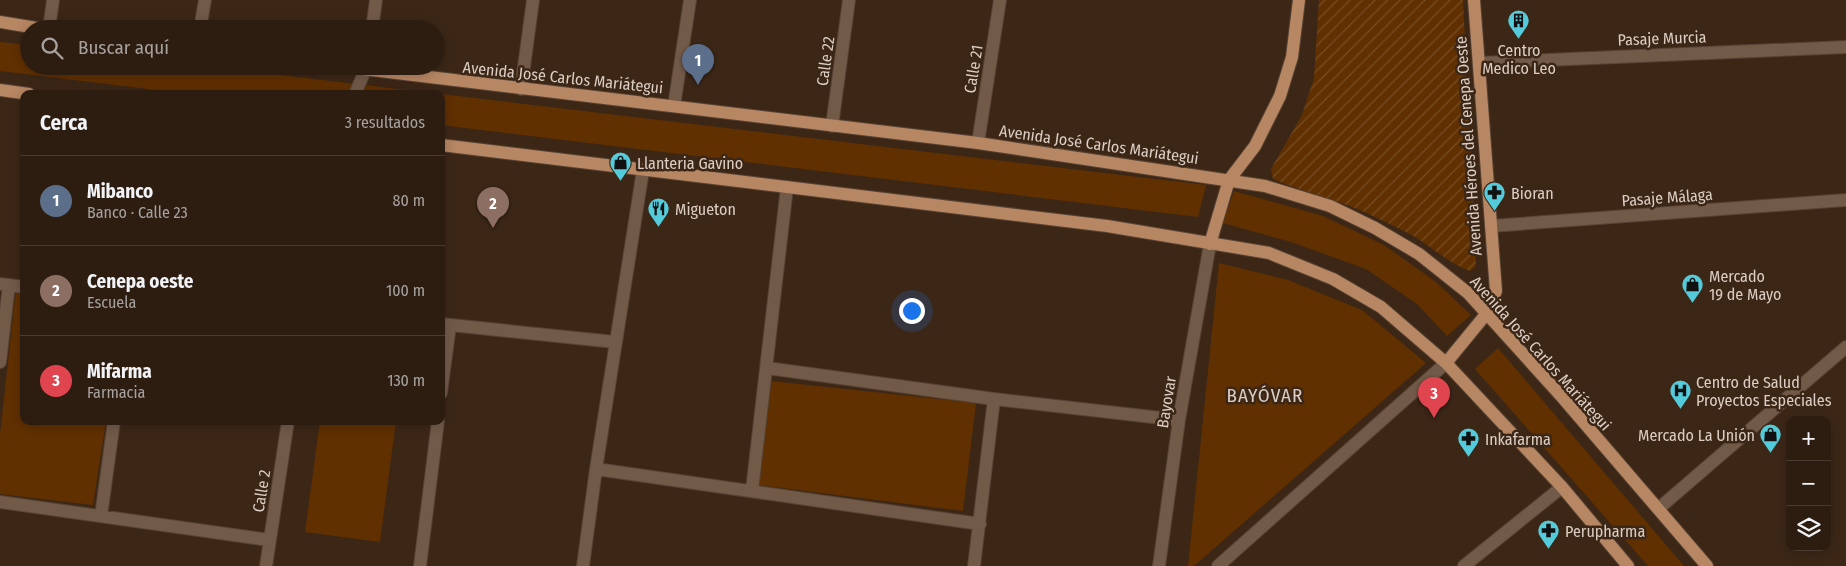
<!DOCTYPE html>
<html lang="es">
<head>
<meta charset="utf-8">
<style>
	body { margin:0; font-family:"Fira Sans Condensed",sans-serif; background:#392a1f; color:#f1f3f6 }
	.controls { position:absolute; right:15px; bottom:15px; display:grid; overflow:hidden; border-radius:10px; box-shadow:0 2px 12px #0003 }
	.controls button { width:45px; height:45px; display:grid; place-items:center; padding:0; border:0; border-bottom:1px solid #483b31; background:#2d1d11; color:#f1f3f6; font:25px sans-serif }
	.you { position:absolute; left:911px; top:310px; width:18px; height:18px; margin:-12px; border:4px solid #fff; border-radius:50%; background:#1a73e8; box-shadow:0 0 0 8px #1a73e833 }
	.badge { display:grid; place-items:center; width:32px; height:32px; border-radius:50%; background:#b45309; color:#fff; font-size:16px; font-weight:700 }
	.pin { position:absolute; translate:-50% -41px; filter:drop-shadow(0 1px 2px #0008) }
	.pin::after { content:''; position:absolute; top:26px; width:18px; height:15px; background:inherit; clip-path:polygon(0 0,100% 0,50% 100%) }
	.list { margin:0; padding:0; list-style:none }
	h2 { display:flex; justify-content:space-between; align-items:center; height:65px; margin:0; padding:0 20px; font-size:21px }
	h2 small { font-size:16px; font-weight:400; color:#a7a29f }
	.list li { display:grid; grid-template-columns:32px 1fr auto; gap:15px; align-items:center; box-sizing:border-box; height:90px; padding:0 20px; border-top:1px solid #483b31 }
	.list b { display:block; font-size:19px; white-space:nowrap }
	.list p { margin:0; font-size:16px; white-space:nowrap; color:#a7a29f }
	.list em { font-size:16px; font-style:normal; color:#a7a29f }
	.icon { flex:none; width:28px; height:28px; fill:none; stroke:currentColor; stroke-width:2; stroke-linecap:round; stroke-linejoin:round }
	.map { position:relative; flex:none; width:1846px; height:566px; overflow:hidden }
	.search { position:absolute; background:#2d1d11; box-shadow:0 2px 12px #0003; left:20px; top:20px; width:425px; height:55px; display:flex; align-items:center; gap:12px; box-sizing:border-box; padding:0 18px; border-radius:28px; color:#a7a29f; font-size:19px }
	.panel { position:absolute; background:#2d1d11; box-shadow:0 2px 12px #0003; left:20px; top:90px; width:425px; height:335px; border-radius:10px }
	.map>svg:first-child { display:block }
	.park { fill:#603001 }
	.garden { fill:url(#garden-furrows) }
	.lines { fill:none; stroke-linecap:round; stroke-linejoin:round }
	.minor-casing { stroke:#564233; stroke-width:14 }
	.major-casing { stroke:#564233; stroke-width:14 }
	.minor { stroke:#725a49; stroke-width:12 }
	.major { stroke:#b78663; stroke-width:12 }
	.labels { text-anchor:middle; stroke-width:5; stroke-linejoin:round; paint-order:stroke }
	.street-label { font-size:16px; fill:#dccec4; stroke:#3c2717 }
	.poi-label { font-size:16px; fill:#dccec4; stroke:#3c2717; text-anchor:start }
	.quarter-label { font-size:19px; letter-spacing:1px; fill:#dccec4; stroke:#3c2717 }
</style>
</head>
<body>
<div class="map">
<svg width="1846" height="566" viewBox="0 0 1846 566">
	<defs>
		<pattern id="garden-furrows" width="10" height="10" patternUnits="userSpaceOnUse" patternTransform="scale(1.25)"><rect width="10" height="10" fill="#603001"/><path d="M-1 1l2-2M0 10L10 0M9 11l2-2" fill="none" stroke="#764d24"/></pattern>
	</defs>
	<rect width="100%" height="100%" fill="#3c2717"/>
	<!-- park -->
	<path class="park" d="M0,42L29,45V66H207L439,94H189L0,71Z
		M441,94L1206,185L1198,217L441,125Z
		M1234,191L1323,216L1384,245L1436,282L1471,315L1447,336L1417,304L1366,269L1291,242L1223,223Z
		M1219,263L1288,280L1362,310L1426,363L1194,566H1188Z
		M16,290L24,291V421H106L93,505L0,494V435Z
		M1498,348L1684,566H1648L1475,369Z
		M771,381L976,403L963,511L759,485Z
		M320,421H396L380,542L305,532Z"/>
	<!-- garden -->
	<path class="garden" d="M1319,0H1463L1476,266L1470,271C1450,264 1433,248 1415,237C1403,230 1390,224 1377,218C1344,201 1308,194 1273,179L1271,169L1302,115L1314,78Z"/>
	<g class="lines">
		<defs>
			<path id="minor" d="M49,29L53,0
				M200,29L205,0
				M372,29L376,0
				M1479,63L1846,47
				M521,89L533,0
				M355,94L367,66
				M674,106L690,0
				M832,126L849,0
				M978,143L1000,0
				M1491,226L1846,200
				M0,284L24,287
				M441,324L615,342
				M0,362L9,285
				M767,368L994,399L1179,420
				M441,393L450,325
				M596,469L980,524
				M752,490L787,187
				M0,502L269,540
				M1658,509L1846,347
				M101,516L114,421
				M266,566L288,421
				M420,566L438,421
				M583,566L596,469L643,170
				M974,566L994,399
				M1159,566L1179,420L1210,244
				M1218,566L1446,363
				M1464,566L1562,487"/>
			<path id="major" d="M0,22L43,29
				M338,66L978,143L1265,186L1330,206L1375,228L1419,254L1468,293L1562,397L1707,566
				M0,90L29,94
				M441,145L1107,226L1269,253L1333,279L1381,307L1446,363L1562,487L1628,566
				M1210,244L1229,180L1255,146L1280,96L1292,57L1299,0
				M1446,363L1487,313L1496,291L1474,0"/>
		</defs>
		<!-- minor casing -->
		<use href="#minor" class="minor-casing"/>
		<!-- major casing -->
		<use href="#major" class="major-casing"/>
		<!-- minor -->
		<use href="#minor" class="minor"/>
		<!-- major -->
		<use href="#major" class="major"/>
	</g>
	<!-- icons -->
	<defs>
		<symbol id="building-pin" viewBox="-11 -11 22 30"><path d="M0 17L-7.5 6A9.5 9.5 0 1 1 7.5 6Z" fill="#53cbdb" stroke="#3c2717"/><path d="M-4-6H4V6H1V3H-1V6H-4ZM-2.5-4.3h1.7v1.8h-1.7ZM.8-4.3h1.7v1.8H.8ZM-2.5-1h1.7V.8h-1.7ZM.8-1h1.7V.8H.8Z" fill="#111"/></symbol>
		<symbol id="shop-pin" viewBox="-11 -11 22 30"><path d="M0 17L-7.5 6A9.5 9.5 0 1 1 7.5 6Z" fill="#53cbdb" stroke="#3c2717"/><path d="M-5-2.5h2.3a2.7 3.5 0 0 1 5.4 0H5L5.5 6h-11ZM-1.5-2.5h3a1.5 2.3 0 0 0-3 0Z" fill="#111"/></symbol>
		<symbol id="pharmacy-pin" viewBox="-11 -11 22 30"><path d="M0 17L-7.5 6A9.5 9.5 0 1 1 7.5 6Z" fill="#53cbdb" stroke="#3c2717"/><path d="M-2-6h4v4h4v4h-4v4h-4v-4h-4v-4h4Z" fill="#111"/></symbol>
		<symbol id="restaurant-pin" viewBox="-11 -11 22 30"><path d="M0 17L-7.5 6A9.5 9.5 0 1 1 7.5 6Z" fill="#53cbdb" stroke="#3c2717"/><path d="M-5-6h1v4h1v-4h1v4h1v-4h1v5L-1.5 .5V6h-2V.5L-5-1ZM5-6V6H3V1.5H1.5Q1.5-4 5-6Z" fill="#111"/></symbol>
		<symbol id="hospital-pin" viewBox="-11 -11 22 30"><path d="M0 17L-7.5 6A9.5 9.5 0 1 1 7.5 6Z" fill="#53cbdb" stroke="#3c2717"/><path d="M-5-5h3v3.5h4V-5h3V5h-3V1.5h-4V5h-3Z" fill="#111"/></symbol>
	</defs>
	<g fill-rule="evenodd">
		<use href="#building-pin" x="1506" y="8" width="25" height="34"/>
		<use href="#shop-pin" x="608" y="150" width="25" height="34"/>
		<use href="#pharmacy-pin" x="1482" y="180" width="25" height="34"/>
		<use href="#restaurant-pin" x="646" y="196" width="25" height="34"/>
		<use href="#shop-pin" x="1680" y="272" width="25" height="34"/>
		<use href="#hospital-pin" x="1668" y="378" width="25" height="34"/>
		<use href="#shop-pin" x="1758" y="422" width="25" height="34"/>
		<use href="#pharmacy-pin" x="1456" y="426" width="25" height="34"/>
		<use href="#pharmacy-pin" x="1536" y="518" width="25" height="34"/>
	</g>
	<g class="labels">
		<!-- street labels -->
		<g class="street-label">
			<text transform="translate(1662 38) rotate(-2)" y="6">Pasaje Murcia</text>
			<text transform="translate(825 61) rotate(-82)" y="6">Calle 22</text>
			<text transform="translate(973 69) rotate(-81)" y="6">Calle 21</text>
			<text transform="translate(563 77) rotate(6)" y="6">Avenida José Carlos Mariátegui</text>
			<text transform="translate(1099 144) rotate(8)" y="6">Avenida José Carlos Mariátegui</text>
			<text transform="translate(1468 146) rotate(-94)" y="6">Avenida Héroes del Cenepa Oeste</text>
			<text transform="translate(1667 197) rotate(-4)" y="6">Pasaje Málaga</text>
			<text transform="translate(1541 353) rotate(48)" y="6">Avenida José Carlos Mariátegui</text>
			<text transform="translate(1166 402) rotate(-81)" y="6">Bayovar</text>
			<text transform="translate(261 491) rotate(-81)" y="6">Calle 2</text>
		</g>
		<!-- poi labels -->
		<g class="poi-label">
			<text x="1519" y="56" text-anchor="middle">Centro<tspan x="1519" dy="18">Medico Leo</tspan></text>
			<text x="637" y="169">Llanteria Gavino</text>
			<text x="1511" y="199">Bioran</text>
			<text x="675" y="215">Migueton</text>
			<text x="1709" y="282">Mercado<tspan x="1709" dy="18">19 de Mayo</tspan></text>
			<text x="1696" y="388">Centro de Salud<tspan x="1696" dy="18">Proyectos Especiales</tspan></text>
			<text x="1755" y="441" text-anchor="end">Mercado La Unión</text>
			<text x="1485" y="445">Inkafarma</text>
			<text x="1565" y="537">Perupharma</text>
		</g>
		<!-- quarter labels -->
		<g class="quarter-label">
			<text x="1265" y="402">BAYÓVAR</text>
		</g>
	</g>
</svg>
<div class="controls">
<button>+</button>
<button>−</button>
<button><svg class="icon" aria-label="layers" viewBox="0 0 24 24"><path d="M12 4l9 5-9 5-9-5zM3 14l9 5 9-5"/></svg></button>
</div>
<div class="you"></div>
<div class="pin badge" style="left:698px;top:85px;background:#5c6f8a">1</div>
<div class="pin badge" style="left:493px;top:228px;background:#8d6e63">2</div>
<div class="pin badge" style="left:1434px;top:418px;background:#e0444e">3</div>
<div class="search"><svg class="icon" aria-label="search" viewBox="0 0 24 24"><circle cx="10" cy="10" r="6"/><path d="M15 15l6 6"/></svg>Buscar aquí</div>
<section class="panel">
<h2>Cerca<small>3 resultados</small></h2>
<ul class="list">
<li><span class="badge" style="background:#5c6f8a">1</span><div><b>Mibanco</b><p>Banco · Calle 23</p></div><em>80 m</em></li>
<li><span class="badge" style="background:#8d6e63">2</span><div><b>Cenepa oeste</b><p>Escuela</p></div><em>100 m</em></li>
<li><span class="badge" style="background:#e0444e">3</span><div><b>Mifarma</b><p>Farmacia</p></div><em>130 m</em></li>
</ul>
</section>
</div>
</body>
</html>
